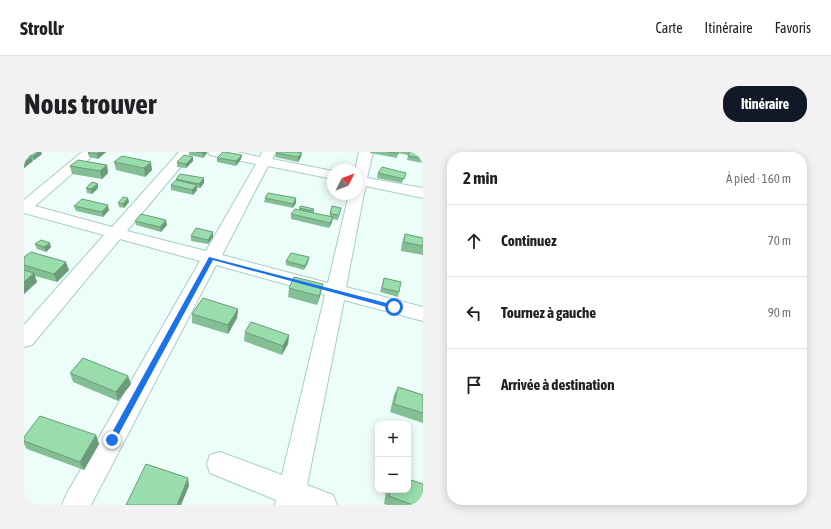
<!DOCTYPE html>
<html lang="fr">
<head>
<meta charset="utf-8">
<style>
	body { margin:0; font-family:"Asap Condensed",sans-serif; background:#f2f2f2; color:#202124 }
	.controls { position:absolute; right:12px; bottom:12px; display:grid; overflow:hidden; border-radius:8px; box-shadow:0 2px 10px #0003 }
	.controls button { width:36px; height:36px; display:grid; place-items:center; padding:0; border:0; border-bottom:1px solid #e0e0e0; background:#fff; color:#202124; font:20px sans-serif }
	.compass { position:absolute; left:303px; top:12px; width:36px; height:36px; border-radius:50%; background:#fff; box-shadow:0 2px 10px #0003; rotate:48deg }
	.stop { position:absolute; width:12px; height:12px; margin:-9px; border:3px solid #1a73e8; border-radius:50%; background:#fff }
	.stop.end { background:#1a73e8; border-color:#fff; box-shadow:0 1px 4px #0008 }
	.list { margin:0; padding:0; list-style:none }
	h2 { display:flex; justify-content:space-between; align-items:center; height:52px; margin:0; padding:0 16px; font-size:17px }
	h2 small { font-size:13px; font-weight:400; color:#757577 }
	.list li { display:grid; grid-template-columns:26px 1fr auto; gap:12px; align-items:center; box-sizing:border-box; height:72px; padding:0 16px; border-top:1px solid #e0e0e0 }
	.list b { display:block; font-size:15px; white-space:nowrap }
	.list em { font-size:13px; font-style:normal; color:#757577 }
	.icon { flex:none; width:22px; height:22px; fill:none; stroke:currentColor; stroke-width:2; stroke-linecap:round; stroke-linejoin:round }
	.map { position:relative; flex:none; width:399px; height:353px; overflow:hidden; border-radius:16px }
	header { display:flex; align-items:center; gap:24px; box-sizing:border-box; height:56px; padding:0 20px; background:#fff; border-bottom:1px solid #e0e0e0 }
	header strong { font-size:19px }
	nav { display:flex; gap:22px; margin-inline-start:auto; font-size:14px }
	.intro { display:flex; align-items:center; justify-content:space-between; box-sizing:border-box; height:96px; padding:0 24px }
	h1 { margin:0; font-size:28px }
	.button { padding:10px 18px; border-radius:16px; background:#111827; color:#fff; font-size:14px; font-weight:700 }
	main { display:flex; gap:24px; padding:0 24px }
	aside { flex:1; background:#fff; border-radius:16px; box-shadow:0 2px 10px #0003 }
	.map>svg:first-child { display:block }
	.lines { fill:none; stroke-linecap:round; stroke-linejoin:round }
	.minor-casing { stroke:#a6cec7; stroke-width:2 }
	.minor { fill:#fff; fill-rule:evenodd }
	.wall { fill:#84be94 }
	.shaded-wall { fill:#6b9b78 }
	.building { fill:#99ddac; stroke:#6b9b78 }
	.route { fill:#1a73e8 }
</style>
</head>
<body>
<header>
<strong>Strollr</strong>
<nav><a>Carte</a><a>Itinéraire</a><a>Favoris</a></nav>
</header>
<div class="intro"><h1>Nous trouver</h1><a class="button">Itinéraire</a></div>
<main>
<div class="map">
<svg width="399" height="353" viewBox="0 0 399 353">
	<rect width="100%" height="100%" fill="#edfdfa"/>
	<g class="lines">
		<defs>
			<path id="minor" d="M58,0H73L11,54L88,75L155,0H169L103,79L182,99L232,12L186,3L184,0H212L236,5L238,0H252L248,7L309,19V27L244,14L198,103L304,131L325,42H333V18H331L335,0H349L343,26L399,36V46L342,34L340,41L322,135L399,155V169L320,148L283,333L309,343L313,353H251L252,348L186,321L183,312L186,303L196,300L258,323L301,143L192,113L67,353H38L42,343L176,109L96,87L8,193L0,195V173L80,83L0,61V48Z"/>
		</defs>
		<!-- minor casing -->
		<use href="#minor" class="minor-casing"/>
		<!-- minor -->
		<use href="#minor" class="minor"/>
	</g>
	<!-- wall -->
	<path class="wall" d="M0,0H17L18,2L10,8H8L9,9L0,16Z
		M82,0L74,7L65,5L64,1Z
		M165,0H183V1L179,6L165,3Z
		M346,0H385L384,3L374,1L373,6L346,1Z
		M385,0H399V11L383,8Z
		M252,1L277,5L274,10L251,5Z
		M218,3L217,7L212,14L193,10V6Z
		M169,9L162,16L153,15V10Z
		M90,10L128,18L121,25L92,18Z
		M83,13L84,21L78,27L48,22L46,14Z
		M354,21H382L378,31L353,26Z
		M152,27L180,31L176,36H173V38L169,43L147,38V33L152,29Z
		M74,32V36L68,42L63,41L62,36Z
		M241,46H272V51L269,56L240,50Z
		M105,50L100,56L95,55L94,51Z
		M50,54L85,58L79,65L52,59Z
		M308,54L317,56L314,68L308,67V70L305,76L267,67V62L275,58V56L290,57V61L305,65Z
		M111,69L143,73L137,80L112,73Z
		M189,80V85L184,92L167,89V84Z
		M381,82L399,86V103L377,99L378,91Z
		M11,92L27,95L22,100L13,97Z
		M0,105L45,118L33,130L11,124L13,130L0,142Z
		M285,105L284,110L280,118L262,113V109Z
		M360,126L375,140L374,145L356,140Z
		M265,136L297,141L293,153L264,145Z
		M214,157L213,166L204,182L168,171V162Z
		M221,180L265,183L264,192L258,203L220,189Z
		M46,221L104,224L107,232L94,249L49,230Z
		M374,235L399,243V271L366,260L370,243Z
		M72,283L75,292L60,318L3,297L0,292V285Z
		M362,338H384L399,353H363L360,352Z"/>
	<!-- shaded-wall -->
	<path class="shaded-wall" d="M14,0H17L18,2L10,8L9,4Z
		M76,0H82L74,7L73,2Z
		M180,0H183V1L179,6V1Z
		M278,1L277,5L274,10V5Z
		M218,3L217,7L212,14V9Z
		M7,5L9,9L0,16V10Z
		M169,5V9L162,16V12Z
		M127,10L128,18L121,25L120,16Z
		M83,13L84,21L78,27L76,19Z
		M180,26V31L176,36L175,32Z
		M74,32V36L68,42L67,37Z
		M173,33V38L169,43L168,38Z
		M104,46L105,50L100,56L99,52Z
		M272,46V51L269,56V52Z
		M84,53L85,58L79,65L78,60Z
		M309,65L308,70L305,76L306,71Z
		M142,68L143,73L137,80L136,75Z
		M189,80V85L184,92V88Z
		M26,91L27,95L22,100L20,95Z
		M285,105L284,110L280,118L281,114Z
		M42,110L45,118L33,130L30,122Z
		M10,121L13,130L0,142V130Z
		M299,132L297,141L293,153L295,144Z
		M214,157L213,166L204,182V173Z
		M265,183L264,192L258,203L259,194Z
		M104,224L107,232L94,249L92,240Z
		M72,283L75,292L60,318L56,310Z
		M164,326L165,334L157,353H153Z"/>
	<!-- building -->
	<path class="building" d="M0,0H14L9,4L0,2Z
		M65,0H76L73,2L64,1Z
		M172,0H180L179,1Z
		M199,0H201L218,3L212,9L193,6Z
		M253,0H273L278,1L274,5L252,1Z
		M365,0H375L374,2Z
		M385,0H390L399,2V6L384,4Z
		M160,3L169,5L162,12L153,10Z
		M0,4L7,5L0,10Z
		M98,4L127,10L120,16L90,10Z
		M54,8L83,13L76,19L46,14Z
		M358,15L382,21L380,27L354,21Z
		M156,22L180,26L175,32L152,27Z
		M152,28L173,33L168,38L147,33Z
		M68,30L74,32L67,37L62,36Z
		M244,41L272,46L269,52L241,46Z
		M99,45L104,46L99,52L94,51Z
		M58,47L84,53L78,60L50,54Z
		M277,54L290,57L289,59L275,56Z
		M308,54L317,56L315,63L306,62Z
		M271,57L309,65L306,71L267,62Z
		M117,62L142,68L136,75L111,69Z
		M172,76L189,80L184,88L167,84Z
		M381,82L399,86V94L380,90Z
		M17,88L26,91L20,95L11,92Z
		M7,100L42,110L30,122L0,113V105Z
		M267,101L285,105L281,114L262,109Z
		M0,118L10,121L0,130Z
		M270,125L299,132L295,144L265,136Z
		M360,126L377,130L375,140L358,136Z
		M179,146L214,157L204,173L168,162Z
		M227,170L265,183L259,194L221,180Z
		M59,206L104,224L92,240L46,221Z
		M374,235L399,243V261L370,252Z
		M16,264L72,283L56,310L0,289V285Z
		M122,312L164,326L153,353H102Z
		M384,327L399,332V353H389L365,344L366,338H384Z"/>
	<!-- route -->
	<path class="route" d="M185,105L370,153L373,155L370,157L189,108L90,291H85V286Z"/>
</svg>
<div class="controls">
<button>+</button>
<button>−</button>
</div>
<svg class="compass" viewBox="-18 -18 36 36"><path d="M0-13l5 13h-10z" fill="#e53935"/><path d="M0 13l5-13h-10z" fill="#757577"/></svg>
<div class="stop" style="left:370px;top:155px"></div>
<div class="stop end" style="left:88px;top:288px"></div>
</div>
<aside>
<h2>2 min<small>À pied · 160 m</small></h2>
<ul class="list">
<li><svg class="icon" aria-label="ahead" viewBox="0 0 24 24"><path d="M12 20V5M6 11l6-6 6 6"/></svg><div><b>Continuez</b></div><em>70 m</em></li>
<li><svg class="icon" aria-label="left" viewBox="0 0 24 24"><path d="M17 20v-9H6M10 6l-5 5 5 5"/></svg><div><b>Tournez à gauche</b></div><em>90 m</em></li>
<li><svg class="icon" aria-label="arrive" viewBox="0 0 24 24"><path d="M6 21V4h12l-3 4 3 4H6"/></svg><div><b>Arrivée à destination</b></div></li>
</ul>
</aside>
</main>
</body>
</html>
